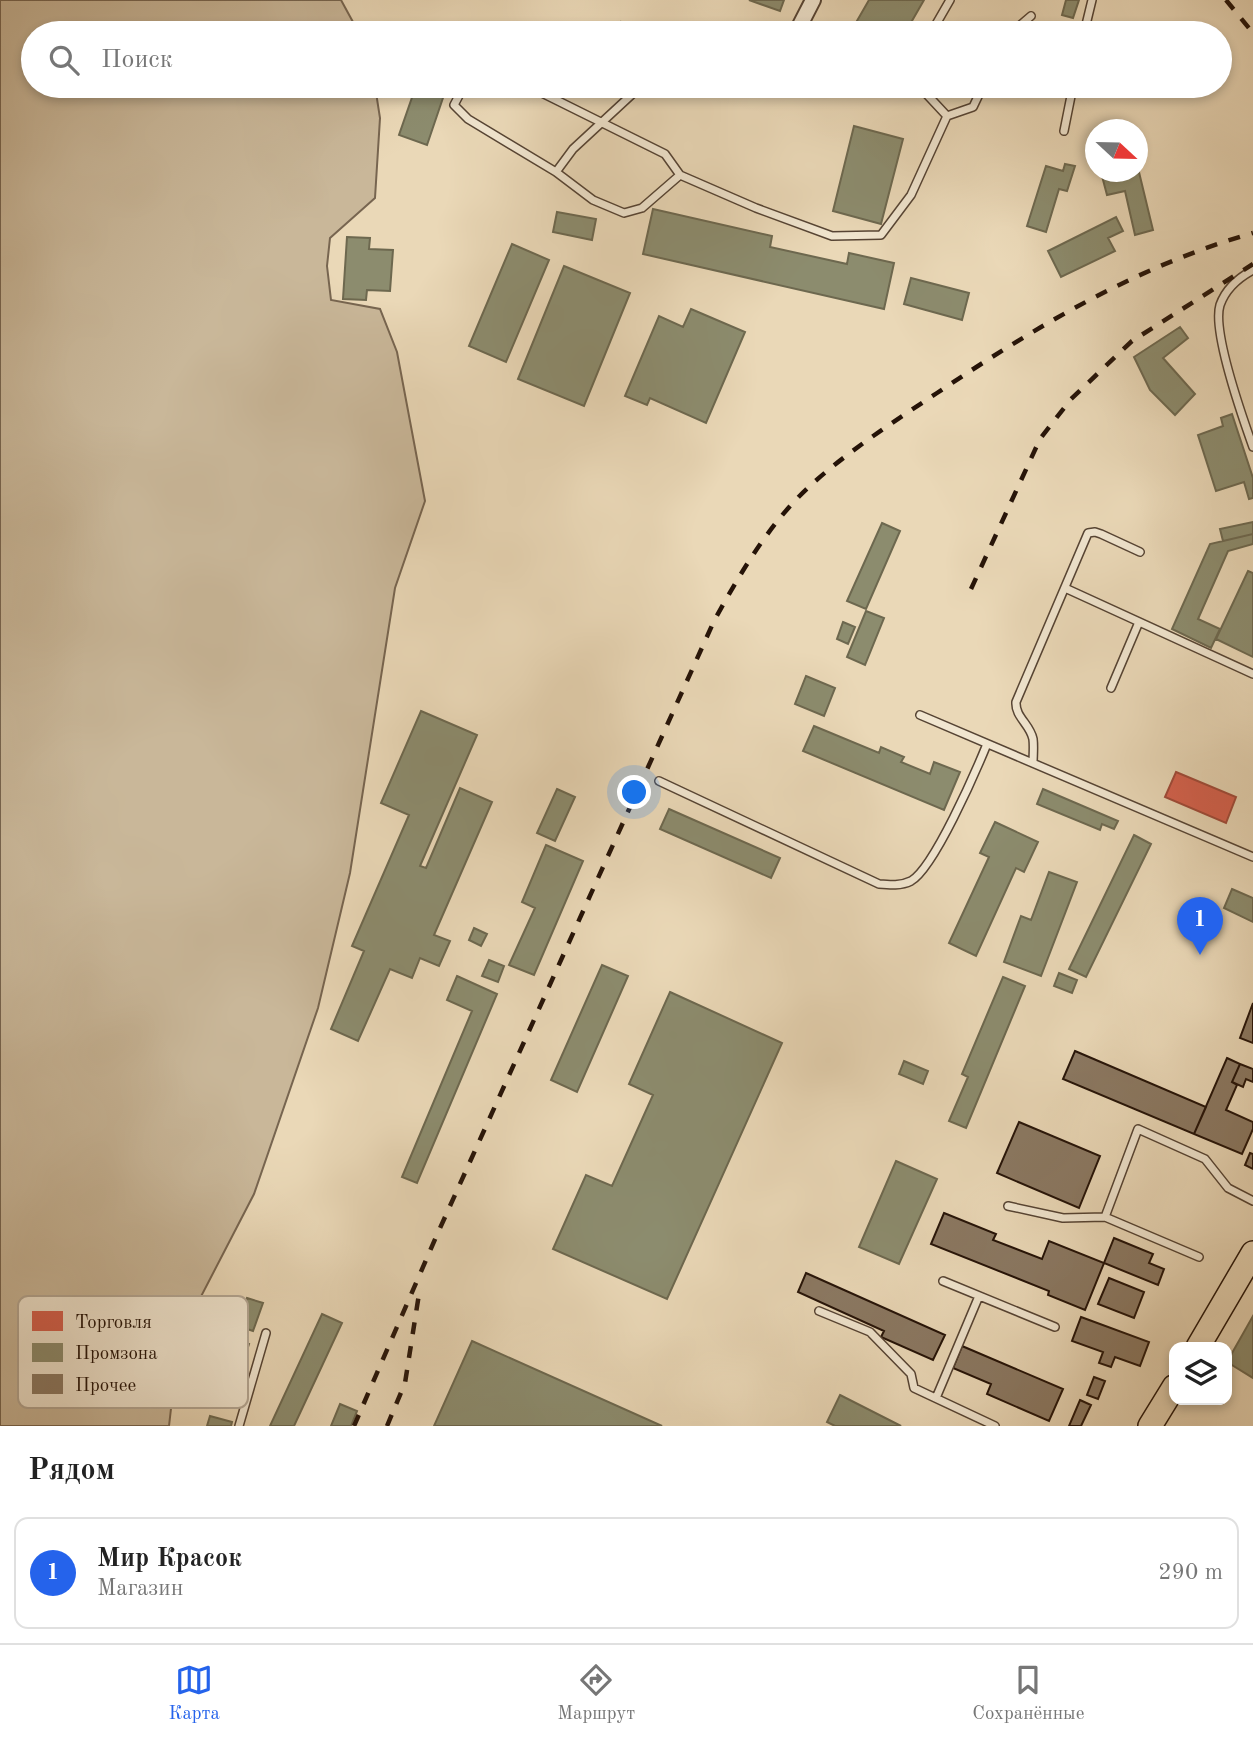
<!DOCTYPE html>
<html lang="ru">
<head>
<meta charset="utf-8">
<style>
	body { margin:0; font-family:"Old Standard TT",serif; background:#f2f2f2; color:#222 }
	.controls { position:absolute; right:21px; bottom:21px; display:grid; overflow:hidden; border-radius:14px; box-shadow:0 4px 10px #0003 }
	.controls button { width:63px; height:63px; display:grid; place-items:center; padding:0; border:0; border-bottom:2px solid #e0e0e0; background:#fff; color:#222; font:35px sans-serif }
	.compass { position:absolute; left:1085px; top:119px; width:63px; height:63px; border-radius:50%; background:#fff; box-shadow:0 4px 10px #0003; rotate:112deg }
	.you { position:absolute; left:635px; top:793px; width:24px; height:24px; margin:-18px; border:5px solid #fff; border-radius:50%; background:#1a73e8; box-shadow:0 0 0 10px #1a73e833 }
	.badge { display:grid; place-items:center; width:46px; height:46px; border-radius:50%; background:#2563eb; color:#fff; font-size:23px; font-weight:700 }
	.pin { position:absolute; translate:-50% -58px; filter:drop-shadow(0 2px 4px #0008) }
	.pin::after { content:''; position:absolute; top:37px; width:24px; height:21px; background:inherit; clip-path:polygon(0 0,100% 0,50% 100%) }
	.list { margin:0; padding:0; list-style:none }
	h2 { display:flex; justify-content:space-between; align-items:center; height:91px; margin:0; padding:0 28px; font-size:30px }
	h2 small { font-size:23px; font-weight:400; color:#767676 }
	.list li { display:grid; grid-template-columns:46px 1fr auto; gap:21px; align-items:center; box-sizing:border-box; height:112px; margin:0 14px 14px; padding:0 14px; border:2px solid #e0e0e0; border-radius:14px }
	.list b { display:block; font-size:26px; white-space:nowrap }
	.list p { margin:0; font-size:23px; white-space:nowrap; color:#767676 }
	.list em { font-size:23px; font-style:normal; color:#767676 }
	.icon { flex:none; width:38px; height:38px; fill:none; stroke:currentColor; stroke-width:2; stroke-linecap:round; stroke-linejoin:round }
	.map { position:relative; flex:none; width:1253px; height:1426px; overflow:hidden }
	.search { position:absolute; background:#fff; box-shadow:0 4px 10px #0003; left:21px; right:21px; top:21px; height:77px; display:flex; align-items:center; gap:18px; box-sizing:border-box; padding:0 24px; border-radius:38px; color:#767676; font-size:26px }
	.sheet { height:217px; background:#fff }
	nav { display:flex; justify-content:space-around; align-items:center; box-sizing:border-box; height:98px; border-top:2px solid #e0e0e0; background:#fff; font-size:19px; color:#767676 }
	nav a { display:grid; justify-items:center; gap:4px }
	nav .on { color:#2563eb }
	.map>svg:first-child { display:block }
	.green { fill:#c9b799; stroke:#776550; stroke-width:2 }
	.shops { fill:#d6604d; stroke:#a14938; stroke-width:2 }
	.industry { fill:#8c8c6e; stroke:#6d684f; stroke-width:2 }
	.building { fill:#8b7963; stroke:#251308; stroke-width:2 }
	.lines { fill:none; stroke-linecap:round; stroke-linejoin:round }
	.service-casing { stroke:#564434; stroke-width:10 }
	.minor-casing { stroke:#564434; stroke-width:18 }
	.primary-casing { stroke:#251308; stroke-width:26 }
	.service { stroke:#f1e6d0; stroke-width:7 }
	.minor { stroke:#f1e6d0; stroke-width:14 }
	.primary { stroke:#ead8b7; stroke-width:23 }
	.rail { stroke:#251308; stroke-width:4.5; stroke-dasharray:12 12; stroke-linecap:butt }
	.key { fill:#f1e6d0; stroke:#b4a794; stroke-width:2 }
	.key-label { font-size:19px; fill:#251308 }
</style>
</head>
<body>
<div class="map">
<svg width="1253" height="1426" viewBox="0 0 1253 1426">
	<rect width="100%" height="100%" fill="#ead8b7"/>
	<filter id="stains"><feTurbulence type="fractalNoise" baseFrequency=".00286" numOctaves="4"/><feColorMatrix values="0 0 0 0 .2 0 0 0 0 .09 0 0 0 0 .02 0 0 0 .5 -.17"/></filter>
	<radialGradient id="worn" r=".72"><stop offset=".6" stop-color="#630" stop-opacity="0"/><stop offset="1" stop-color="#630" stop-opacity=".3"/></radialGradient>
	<!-- green -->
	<path class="green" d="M0,0H341L359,33H33V86H375L380,118L375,198L330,238L327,266L331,300L380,309L397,352L425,501L395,588L350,873L318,1008L254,1194L179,1339L169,1426H0Z"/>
	<!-- shops -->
	<path class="shops" d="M1176,772L1236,797L1226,823L1165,797Z"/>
	<!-- industry -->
	<path class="industry" d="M749,0H784L780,11Z
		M869,0H924L905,33H868L854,26Z
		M1066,0H1079L1073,18L1062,15Z
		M621,22L637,33H613Z
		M436,24L463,33H433Z
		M970,24L987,33H965Z
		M1058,24L1073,28L1072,33H1055Z
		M416,86H447L427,145L399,135Z
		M854,126L903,139L881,224L833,211Z
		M1065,164L1075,166L1067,191L1059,189L1046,232L1027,226L1046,166L1063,171Z
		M1138,168L1153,230L1135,235L1125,191L1107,195L1102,176L1122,172H1138Z
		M653,209L772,236L770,247L847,264L849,253L894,263L884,309L643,254Z
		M557,212L596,219L592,240L553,232Z
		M1116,217L1123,231L1108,238L1115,251L1061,277L1048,251Z
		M347,237L370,238L369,249L393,250L390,291L367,290L366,300L343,299Z
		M512,244L549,260L506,362L469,346Z
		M564,266L630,293L584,406L518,379Z
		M911,278L969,293L962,320L904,304Z
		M691,309L745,332L706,423L650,398L647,405L625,396L659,316L683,327Z
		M1180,327L1188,338L1163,358L1195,394L1175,415L1150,390L1134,357Z
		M1232,414L1253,478V498L1249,499L1244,482L1216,491L1198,435L1223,426L1221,418Z
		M1253,522V534L1223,541L1220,529Z
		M882,523L900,531L866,609L847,601Z
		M1253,534V544L1228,551L1198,619L1220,629L1211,648L1172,629L1210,544Z
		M1248,571L1253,573V657L1216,639Z
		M866,611L884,618L865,665L847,657Z
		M843,622L855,627L848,644L837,639Z
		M806,676L835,688L824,716L795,704Z
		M421,711L477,735L420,866L426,868L460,788L492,802L434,935L450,941L439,966L420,958L412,978L390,969L358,1041L331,1029L364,951L352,946L409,815L381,803Z
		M814,726L879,753L881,747L904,757L901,762L930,774L934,762L960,772L944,810L803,751Z
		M557,789L575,797L555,841L537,833Z
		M1043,789L1118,821L1114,829L1102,824L1100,830L1037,804Z
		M669,809L780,858L771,878L660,829Z
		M995,822L1038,842L1024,872L1016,868L976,956L949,943L989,857L980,853Z
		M1134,835L1151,844L1086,977L1069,969Z
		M546,845L583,861L534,975L509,965L535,908L522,902Z
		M1049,872L1077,882L1041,976L1004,962L1021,916L1031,920Z
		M1232,889L1253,898V922L1224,908Z
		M474,928L487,934L481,946L469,940Z
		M489,960L504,966L498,982L482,976Z
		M602,965L628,976L577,1092L551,1080Z
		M1059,973L1077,980L1072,993L1054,986Z
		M457,976L497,994L417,1183L402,1177L472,1011L447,1000Z
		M1003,977L1025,986L966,1128L949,1121L968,1077L962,1074Z
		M670,992L782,1043L667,1299L553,1249L586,1175L612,1186L653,1095L629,1084Z
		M904,1061L928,1071L923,1084L899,1074Z
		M896,1161L937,1179L899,1264L859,1247Z
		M247,1298L263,1303L253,1331L238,1326Z
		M322,1314L342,1323L294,1426H270Z
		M1253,1316V1378L1227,1362Z
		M224,1337L249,1344L232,1399L209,1392Z
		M472,1341L662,1426H434Z
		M840,1395L901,1426H835L827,1422Z
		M340,1404L357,1411L351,1426H331Z
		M210,1416L232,1422L231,1426H207Z"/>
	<!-- building -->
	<path class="building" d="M1253,1003V1043L1240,1038Z
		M1075,1051L1206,1107L1194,1134L1063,1079Z
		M1227,1058L1240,1064L1232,1082L1237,1085L1226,1110L1253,1122V1129L1242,1154L1194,1134Z
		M1240,1064L1253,1069V1082L1246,1079L1243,1087L1232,1082Z
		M1019,1122L1100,1156L1079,1208L997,1173Z
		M1250,1153L1253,1154V1169L1245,1165Z
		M944,1213L996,1234L993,1240L1042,1259L1049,1241L1104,1263L1085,1310L1048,1295L1049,1291L931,1244Z
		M1114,1238L1153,1254L1149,1263L1164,1269L1158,1285L1104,1263Z
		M806,1273L945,1335L933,1360L881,1337L884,1331L798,1292Z
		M1109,1278L1144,1292L1134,1318L1098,1304Z
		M1081,1317L1149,1342L1140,1366L1115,1357L1111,1367L1099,1363L1103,1352L1072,1341Z
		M962,1346L1063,1389L1049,1421L987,1394L991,1384L953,1368Z
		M1094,1377L1105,1381L1098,1399L1087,1395Z
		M1080,1400L1091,1405L1081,1426H1069Z"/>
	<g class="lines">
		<defs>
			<path id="service" d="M931,33L950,0
				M1011,33L1031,16
				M1084,33L1092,0
				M464,86L454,105L468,119L556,172L593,200L624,213L642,208L680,175
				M528,86L665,154L680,175L756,208L832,236L881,235L911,195L947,116L919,86
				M807,86L816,89L875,86
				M947,116L973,107L983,86
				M1064,131L1073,86
				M556,172L573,149L641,86
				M1253,270C1238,278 1226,288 1220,305C1212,331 1243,419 1253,447
				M1065,588L1253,674
				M1111,688L1139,622
				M920,715L1253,857
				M1033,763C1033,756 1034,747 1033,739C1030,724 1015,717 1016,702L1088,533L1095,532L1101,534L1140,552
				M659,781L879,884C890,885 901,886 911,881C934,868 976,771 987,744
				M1008,1206L1063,1218L1105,1217
				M1199,1257L1105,1217L1138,1129L1205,1159L1228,1188L1253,1201
				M943,1281L1055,1327
				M819,1311L870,1332L911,1374L914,1388L995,1426
				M936,1398L979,1296
				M239,1426L266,1333"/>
			<path id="minor" d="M796,33L813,0"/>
			<path id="primary" d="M1198,1347L1253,1253
				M1150,1426L1174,1387"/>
		</defs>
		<!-- service casing -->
		<use href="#service" class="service-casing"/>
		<!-- minor casing -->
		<use href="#minor" class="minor-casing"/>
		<!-- primary casing -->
		<use href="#primary" class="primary-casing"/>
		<!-- service -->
		<use href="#service" class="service"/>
		<!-- minor -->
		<use href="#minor" class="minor"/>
		<!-- primary -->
		<use href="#primary" class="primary"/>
		<!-- rail -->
		<path class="rail" d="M1226,0L1253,33
			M971,589L1040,439L1071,399L1132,341L1253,264
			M354,1426L436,1237L714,621C741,572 770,522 812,484C851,449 895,421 937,393C1037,326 1137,266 1253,233
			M387,1426L405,1383L419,1294"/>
	</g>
	<!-- legend -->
	<rect x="18" y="1296" width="230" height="112" rx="10" class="key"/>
	<rect x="32" y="1311" width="31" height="20" fill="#d6604d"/>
	<rect x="32" y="1343" width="31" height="19" fill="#8c8c6e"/>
	<rect x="32" y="1374" width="31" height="20" fill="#8b7963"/>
	<g class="key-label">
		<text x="75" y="1328">Торговля</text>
		<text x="75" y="1359">Промзона</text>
		<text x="75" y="1391">Прочее</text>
	</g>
	<rect width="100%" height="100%" filter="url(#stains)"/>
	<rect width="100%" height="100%" fill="url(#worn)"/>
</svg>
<div class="controls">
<button><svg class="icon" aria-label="layers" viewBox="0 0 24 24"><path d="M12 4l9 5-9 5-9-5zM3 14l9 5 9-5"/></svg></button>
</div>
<svg class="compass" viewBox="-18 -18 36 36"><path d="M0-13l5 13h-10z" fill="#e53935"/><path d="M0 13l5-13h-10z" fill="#767676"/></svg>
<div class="you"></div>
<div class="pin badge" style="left:1200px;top:955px">1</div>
<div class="search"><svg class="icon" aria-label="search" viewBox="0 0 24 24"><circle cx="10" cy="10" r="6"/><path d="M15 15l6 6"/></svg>Поиск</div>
</div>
<section class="sheet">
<h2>Рядом<small></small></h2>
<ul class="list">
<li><span class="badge">1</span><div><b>Мир Красок</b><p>Магазин</p></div><em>290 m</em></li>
</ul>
</section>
<nav>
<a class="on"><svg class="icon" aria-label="map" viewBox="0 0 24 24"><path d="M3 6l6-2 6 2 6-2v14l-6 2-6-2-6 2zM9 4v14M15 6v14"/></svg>Карта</a>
<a><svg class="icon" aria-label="directions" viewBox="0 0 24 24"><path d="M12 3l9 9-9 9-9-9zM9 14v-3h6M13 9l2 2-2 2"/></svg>Маршрут</a>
<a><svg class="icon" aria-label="saved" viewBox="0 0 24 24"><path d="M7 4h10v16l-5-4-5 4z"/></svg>Сохранённые</a>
</nav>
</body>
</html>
